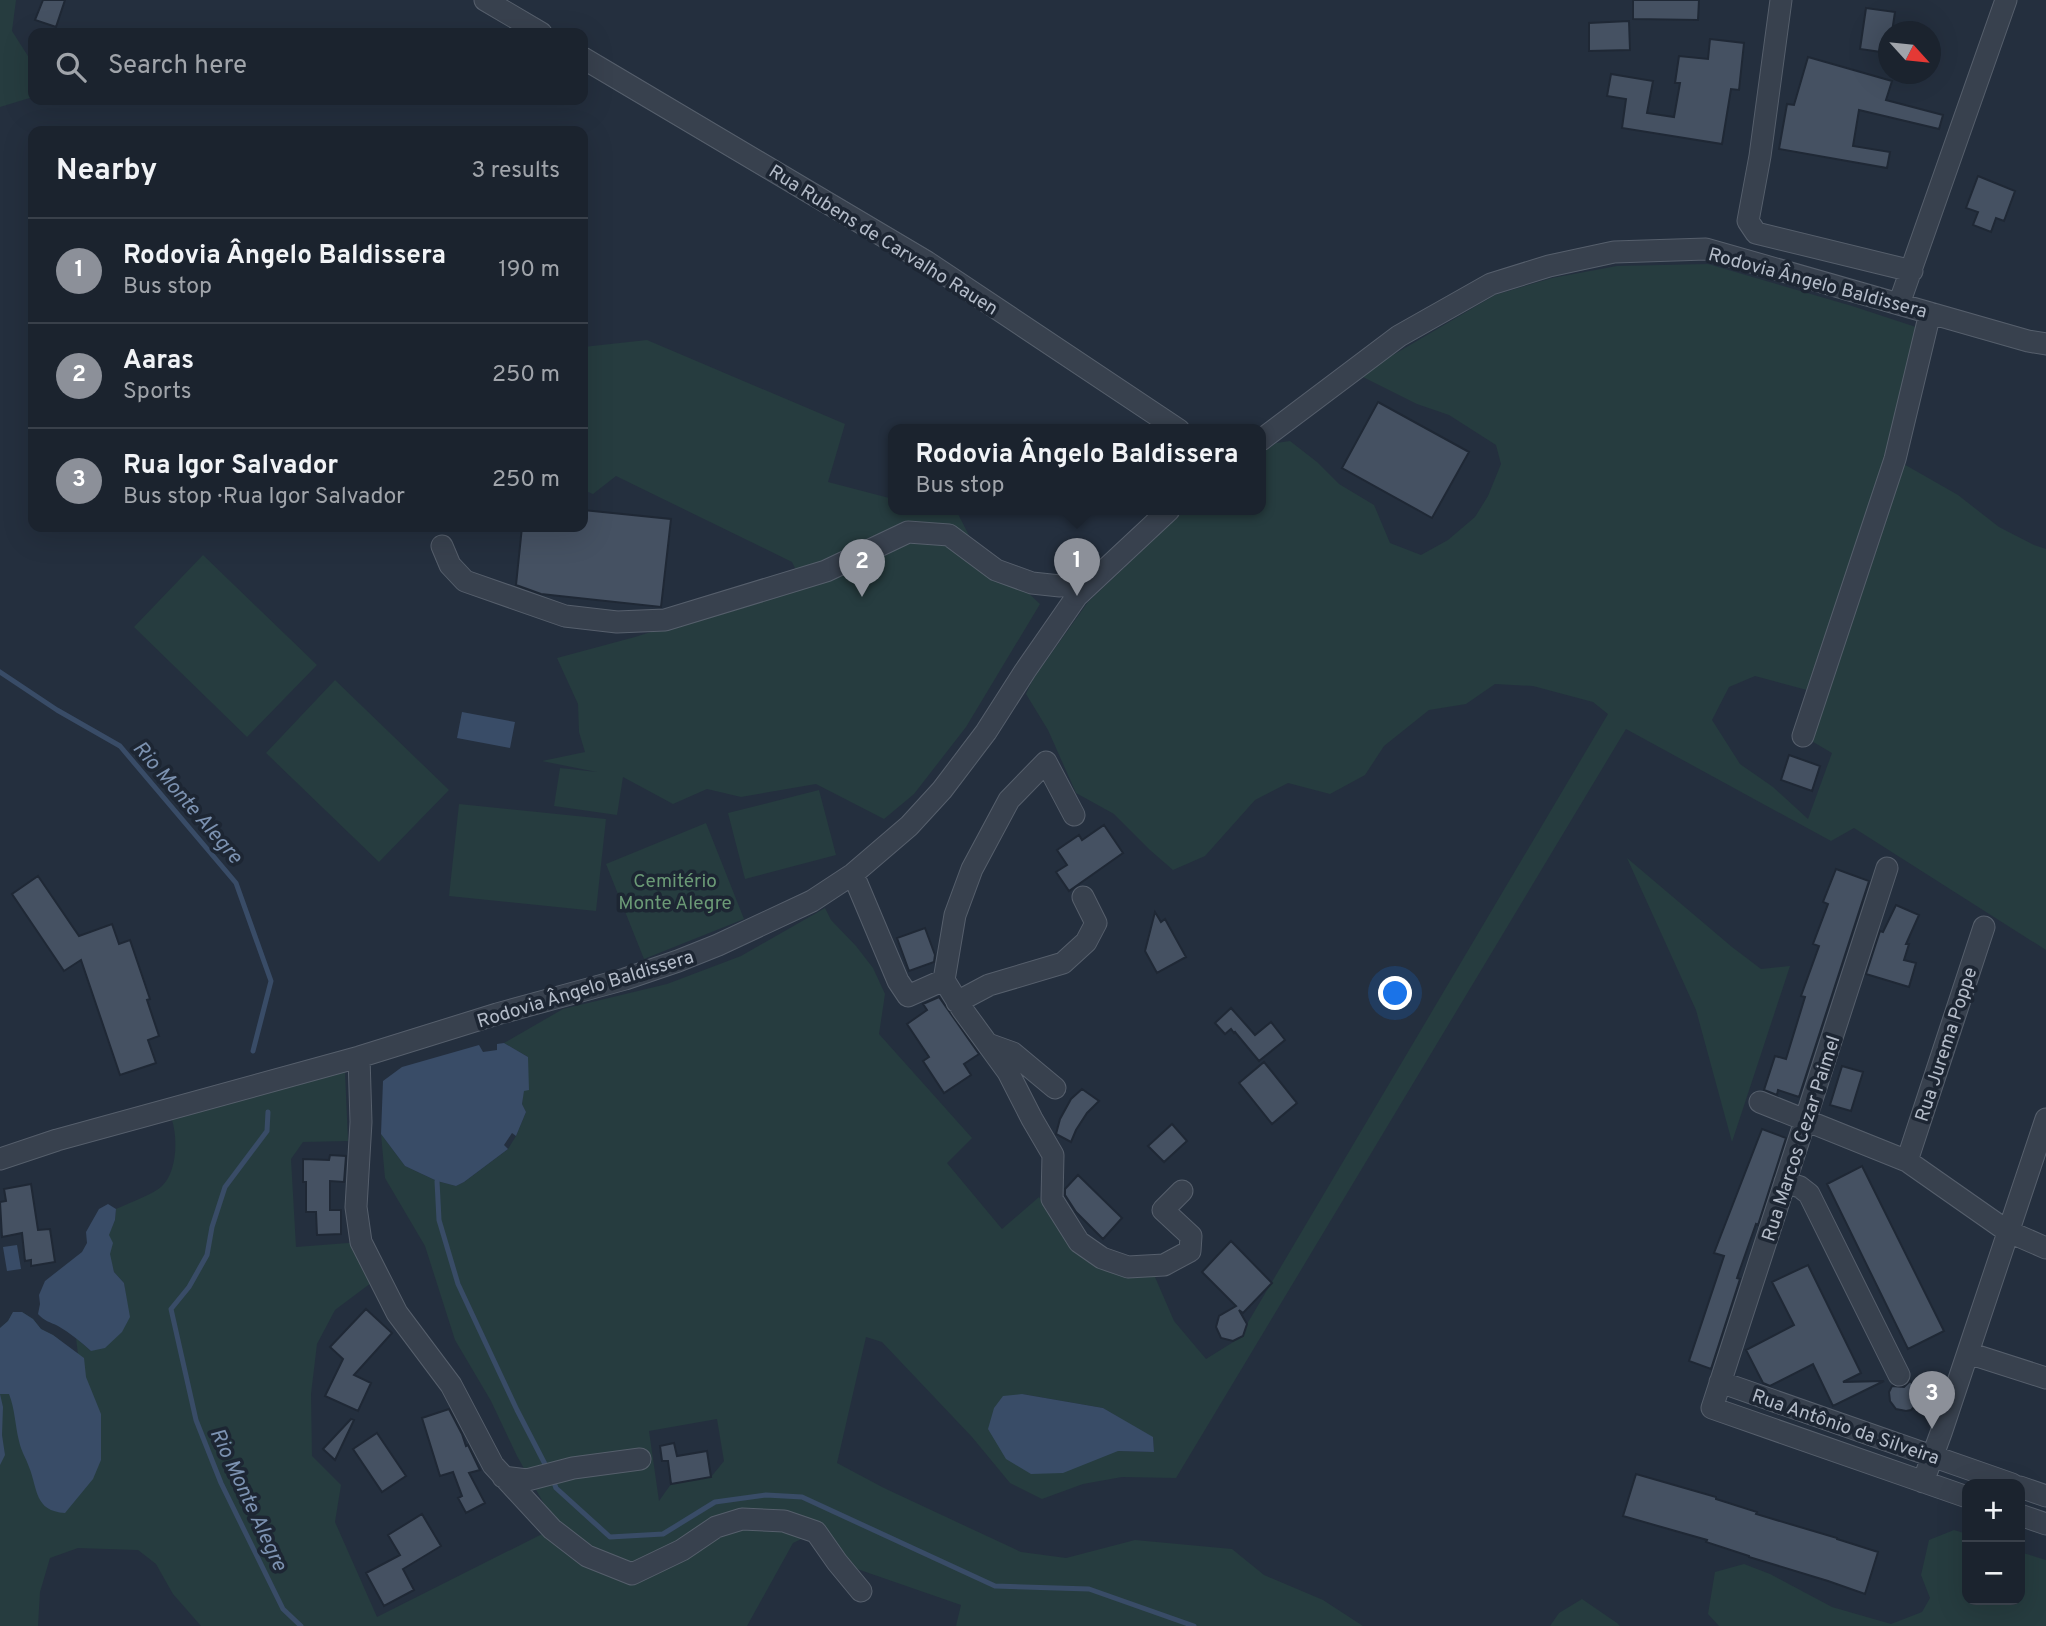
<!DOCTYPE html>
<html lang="en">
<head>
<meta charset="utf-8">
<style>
	body { margin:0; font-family:Overpass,sans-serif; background:#282f3a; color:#f1f3f6 }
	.controls { position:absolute; right:21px; bottom:21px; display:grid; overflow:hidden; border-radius:14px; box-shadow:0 7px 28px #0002 }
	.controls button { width:63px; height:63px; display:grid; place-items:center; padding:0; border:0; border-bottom:2px solid #39404a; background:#1b232e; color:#f1f3f6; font:35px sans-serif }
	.compass { position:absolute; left:1878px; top:21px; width:63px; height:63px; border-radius:50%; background:#1b232e; box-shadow:0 7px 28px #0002; rotate:117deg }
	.you { position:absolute; left:1396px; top:994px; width:24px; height:24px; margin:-18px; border:5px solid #fff; border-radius:50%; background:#1a73e8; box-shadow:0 0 0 10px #1a73e833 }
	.badge { display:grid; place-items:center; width:46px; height:46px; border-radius:50%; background:#8c9099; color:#fff; font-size:23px; font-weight:700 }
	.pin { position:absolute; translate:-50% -58px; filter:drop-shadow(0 2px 4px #0008) }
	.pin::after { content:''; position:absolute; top:37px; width:24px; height:21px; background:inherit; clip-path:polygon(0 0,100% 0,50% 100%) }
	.popup { position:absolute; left:888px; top:424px; width:378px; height:91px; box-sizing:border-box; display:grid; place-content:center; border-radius:14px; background:#1b232e; filter:drop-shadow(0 2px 5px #0005); font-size:23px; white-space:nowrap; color:#a0a4aa }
	.popup b { font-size:26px; color:#f1f3f6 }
	.popup::after { content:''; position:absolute; left:50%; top:100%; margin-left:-14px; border:14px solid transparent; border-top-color:#1b232e }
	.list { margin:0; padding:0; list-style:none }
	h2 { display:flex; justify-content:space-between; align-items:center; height:91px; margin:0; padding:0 28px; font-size:30px }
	h2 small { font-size:23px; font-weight:400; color:#a0a4aa }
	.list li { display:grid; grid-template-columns:46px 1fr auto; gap:21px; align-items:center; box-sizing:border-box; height:105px; padding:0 28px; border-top:2px solid #39404a }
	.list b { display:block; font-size:26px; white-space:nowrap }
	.list p { margin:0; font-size:23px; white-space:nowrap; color:#a0a4aa }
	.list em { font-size:23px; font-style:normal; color:#a0a4aa }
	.icon { flex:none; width:38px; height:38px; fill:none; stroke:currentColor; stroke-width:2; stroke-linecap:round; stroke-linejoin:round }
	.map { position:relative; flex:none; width:2046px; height:1626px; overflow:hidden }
	.search { position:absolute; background:#1b232e; box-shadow:0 7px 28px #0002; left:28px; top:28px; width:560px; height:77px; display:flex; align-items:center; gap:18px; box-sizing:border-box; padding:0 24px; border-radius:14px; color:#a0a4aa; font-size:26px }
	.panel { position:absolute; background:#1b232e; box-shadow:0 7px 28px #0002; left:28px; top:126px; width:560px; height:406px; border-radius:14px }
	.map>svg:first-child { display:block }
	.green { fill:#263c3f; fill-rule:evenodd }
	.water { fill:#394c67 }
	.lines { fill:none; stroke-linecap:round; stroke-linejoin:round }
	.stream { stroke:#394c67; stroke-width:5 }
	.building { fill:#455162; stroke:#1f2835; stroke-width:2 }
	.minor-casing { stroke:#565f6c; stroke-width:23 }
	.minor { stroke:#38414e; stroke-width:21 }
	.labels { text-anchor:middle; stroke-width:7; stroke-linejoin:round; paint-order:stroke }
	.street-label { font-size:19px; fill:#b4bcc9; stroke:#1d2633 }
	.park-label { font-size:19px; fill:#6b9a76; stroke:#1d2633 }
	.water-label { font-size:21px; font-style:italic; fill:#7c92b1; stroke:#1d2633 }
</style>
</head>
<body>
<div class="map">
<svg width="2046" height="1626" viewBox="0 0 2046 1626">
	<rect width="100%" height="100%" fill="#242f3e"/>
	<!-- green -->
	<path class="green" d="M0,0H16L12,31L33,64V97L0,107Z
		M1708,264L1852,306L1925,330L1895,459L1958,495L1999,527L2034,545L2046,549V950L1854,828L1831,841L1626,729L1176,1478L1122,1477L1083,1484L1042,1499L1010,1483L972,1437L882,1342L866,1337L837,1463L884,1488L1021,1552L1066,1558L1135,1540L1232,1549L1264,1575L1323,1600L1363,1626H956L961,1605L837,1562L816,1532L793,1543L747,1626H201L173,1594L156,1564L138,1550L78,1548L50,1558L40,1592L38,1626H0V1328L8,1321L13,1312H22L33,1319L41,1329L53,1335L78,1355L76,1338L91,1351L129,1317L124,1283L114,1272L109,1254L108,1235L115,1220L116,1209C127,1204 153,1194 161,1187C177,1173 178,1139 172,1120L345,1072L348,1141L303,1142L291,1159L296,1247L361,1242L379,1277L335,1310L317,1344L311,1394L312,1456L341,1485L335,1522L377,1617L552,1529V1518L517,1456L491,1401L455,1340L425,1246L385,1178L381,1134L405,1166L437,1181L456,1186L464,1182L508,1149L516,1136L526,1112L522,1104L528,1057L504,1043L563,1009L667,984L741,956L825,908L831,920L856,946L873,968L885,994L879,1034L972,1138L947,1163L1002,1229L1039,1197L1072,1247L1127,1275L1155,1277L1174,1321L1206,1359L1243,1336L1247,1324L1608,714L1593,702L1533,686L1495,684L1466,704L1429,710L1384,746L1365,775L1330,794L1288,783L1255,800L1205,856L1173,870L1150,850L1114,814L1076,793L1048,730L1026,694L1033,679L1088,602L1185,510H1261V454L1276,443L1290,441L1317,462L1339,484L1374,505L1390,543L1421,555L1448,540L1475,517L1488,496L1501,464L1496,445L1449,415L1417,404L1363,377L1376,365L1495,295L1552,278L1617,266ZM1755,676L1818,693L1803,736L1832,753L1808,819L1773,787L1740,764L1712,720L1729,687ZM1022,1394L1103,1408L1153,1438L1154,1452L1118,1451ZM717,1419L724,1461L711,1477L671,1484L659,1501L649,1431Z
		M647,340L845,424L828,482L893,499V510H939L958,514L976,549L1002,568L1040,604L966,727L914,794L884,819L816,784L741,797L707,789L673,804L623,777L617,815L554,806L560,768L597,772L542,761L585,752L579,732L578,704L557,658L635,637L803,584L792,562L616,476L593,494L583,490V347Z
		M203,555L317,665L247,737L134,627Z
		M335,680L449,790L379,862L266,753Z
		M819,790L836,855L745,879L728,813Z
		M459,804L606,819L596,911L449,896Z
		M706,823L744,919L644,959L606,864Z
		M1627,858L1732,947L1761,969L1790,966L1732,1142L1696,1010Z
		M1954,1530L1967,1534V1600H2020V1552L2046,1560V1626H1719L1708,1614L1715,1572L1744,1564L1770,1574L1832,1607L1891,1624L1922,1612L1930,1598L1921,1575L1929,1540Z
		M1582,1599L1617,1623L1620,1626H1550L1559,1613Z"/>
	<!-- water -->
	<path class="water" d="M462,712L515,722L510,748L457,738Z
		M504,1043L528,1057L529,1090L524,1091L522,1104L526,1112L516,1136L512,1133L504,1145L508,1149L464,1182L456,1186L437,1181L405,1166L381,1134L383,1081L402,1067L479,1045L483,1052L497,1050V1044Z
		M108,1204L116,1209L115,1220L109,1235L113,1243L110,1254L114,1272L124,1283L130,1317L122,1332L105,1348L91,1351C81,1342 70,1333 58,1326C50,1322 44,1321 38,1314L40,1304L39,1295L45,1281L82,1252L87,1243L86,1232L99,1209Z
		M17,1245L21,1269L7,1271L3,1247Z
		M13,1312H22L33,1319L41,1329L53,1335L84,1358L86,1377L101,1414V1460L93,1479L65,1513C34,1511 38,1489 29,1467C26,1458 21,1451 19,1441C15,1425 15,1409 9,1394H0L3,1407L2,1435L5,1455L0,1465V1328L8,1321Z
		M1022,1394L1103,1408L1153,1437L1154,1452L1118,1451L1063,1473L1031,1474L1006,1459L988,1429L994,1408L1003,1396Z"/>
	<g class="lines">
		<!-- stream -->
		<path class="stream" d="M0,672L57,710L120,746L236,883L271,981L253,1051
			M268,1112L267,1131L225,1187L212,1227L207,1255L189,1287L171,1309L196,1420L221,1483L283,1609L301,1626
			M437,1181L439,1220L458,1284L517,1410L547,1468
			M553,1480L556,1488L610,1537L663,1534L715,1502L766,1495L802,1497L995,1586L1089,1589L1194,1626"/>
	</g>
	<!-- building -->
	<path class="building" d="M43,0H65L56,27L35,20Z
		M1633,0H1699L1698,20L1633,19Z
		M1866,8L1895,12L1892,32H1888V53L1860,49Z
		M1629,21L1630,50L1589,51V23Z
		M1710,39L1744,43L1739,90L1731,89L1722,144L1622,128L1626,99L1607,96L1611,74L1653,81L1647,113L1674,117L1680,83H1675L1679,56L1708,59Z
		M1808,57L1892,81L1886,100L1943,115L1939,129L1859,110L1853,146L1890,152L1887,168L1779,149L1787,104L1794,105Z
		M1978,176L2015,191L2004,221L1996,218L1991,232L1973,225L1978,212L1966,208Z
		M1378,402L1469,452L1432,518L1342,468Z
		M583,510L671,519L661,607L541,594L516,585L522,527H583Z
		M1789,755L1820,766L1812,791L1781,780Z
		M1104,825L1123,853L1069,891L1056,872L1067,865L1057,850L1079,835L1082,840Z
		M1836,869L1869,881L1799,1097L1778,1090L1777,1095L1764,1090L1775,1056L1786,1059L1805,997L1801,996L1819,946L1813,944L1828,904L1823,902Z
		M38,876L79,936L112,924L119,944L130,940L150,999L147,1000L159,1036L148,1040L156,1063L120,1075L81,960L64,971L12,894Z
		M1896,905L1919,915L1906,944H1909L1904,960L1916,963L1909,987L1866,974L1880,931L1883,932Z
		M1155,912L1161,922L1165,919L1186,957L1157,973L1145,951Z
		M925,928L935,955L934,962L909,971L897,938Z
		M939,997L979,1054L964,1064L971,1075L944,1093L923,1061L929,1057L907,1024L927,1010L923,1004Z
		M1231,1008L1255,1035L1271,1022L1285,1040L1259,1061L1235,1032L1234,1033L1231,1029L1225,1034L1215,1023Z
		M1264,1062L1297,1103L1272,1124L1239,1083Z
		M1842,1066L1863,1072L1851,1111L1830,1105Z
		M1082,1089L1099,1101L1087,1113L1076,1130L1071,1142L1056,1134L1060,1119L1071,1099Z
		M1172,1124L1187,1141L1164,1162L1148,1146Z
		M1762,1129L1786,1138L1758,1225L1756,1224L1737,1278L1740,1279L1711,1369L1689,1361L1724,1256L1714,1253Z
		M330,1155L346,1156L344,1182L330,1181V1210H341V1234L317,1235L316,1212H306V1182H303V1159L329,1160Z
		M1862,1166L1944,1331L1908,1349L1827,1184Z
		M1078,1175L1122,1218L1103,1239L1076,1212L1065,1195V1189Z
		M31,1184L38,1230L50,1229L55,1262L31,1266V1260L25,1261L22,1233L2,1237L0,1202L6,1201L4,1189Z
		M1231,1241L1272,1283L1243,1313L1239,1310L1247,1324L1243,1336L1233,1341L1221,1338L1216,1327L1219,1316L1236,1306L1202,1272Z
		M1808,1265L1861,1373L1843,1382L1884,1381L1833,1406L1813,1364L1770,1386L1763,1383L1746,1350L1794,1325L1772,1282Z
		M366,1309L392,1333L354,1375L371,1383L358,1411L325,1396L343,1359L330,1347Z
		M1910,1381L1918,1389L1920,1394L1918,1403L1911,1410L1906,1411L1896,1409L1890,1401L1889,1392L1892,1386L1904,1387Z
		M449,1409L462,1434L466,1446L468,1445L480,1470L469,1473L485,1503L466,1513L458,1498L462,1496L453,1472L440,1476L422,1418Z
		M351,1419L354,1420L335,1460L323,1449Z
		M377,1433L406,1476L382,1492L353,1449Z
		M674,1443L677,1456L707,1451L711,1477L671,1484L668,1461H662L660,1446Z
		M1636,1474L1716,1497V1499L1757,1512L1756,1514L1837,1538V1539L1878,1552L1865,1594L1828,1581L1749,1557V1556L1706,1542L1707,1540L1623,1516Z
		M422,1514L441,1546L403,1569L414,1590L384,1606L366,1573L400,1555L388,1535Z"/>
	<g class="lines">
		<defs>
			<path id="minor" d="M485,0L541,33
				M1781,0L1760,156L1748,221L1756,233L1912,271
				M583,58L927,262L1179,430
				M1899,304L2006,0
				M1261,440L1399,336L1491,284L1549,266L1614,252L1706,249L2028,341L2046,344
				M442,546L450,565L465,581L565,616L617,622L665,620L826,571L908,532L949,535L996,570L1032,583L1060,586L1093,581
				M1803,736L1895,459L1930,313
				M1887,868L1712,1408L1967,1497
				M853,874L898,981L908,996L944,980L962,1009L1008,1072L1032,1119L1053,1155L1052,1199L1079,1242L1102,1258L1128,1267L1164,1265L1190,1251L1191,1236L1163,1210L1182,1191
				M944,980L955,915L972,869L1009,800L1046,762L1074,815
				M957,1002L989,985L1063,963L1086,942L1096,923L1083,897
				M988,1044L1013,1053L1055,1088
				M359,1057L361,1122L356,1207L361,1242L397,1313L451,1385L493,1465L552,1529L587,1556L632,1574L682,1550L716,1527L742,1519L784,1521L816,1532L837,1562L861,1591
				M1760,1102L1907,1161L2007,1231L2046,1248
				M0,1159L57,1140L359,1057L497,1014L625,979L678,961L718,945L812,901L853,874L909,826L942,790L986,732L1025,671L1077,596L1169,510
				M1907,1161L1984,927
				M1785,1182L1800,1187L1809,1194L1899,1375
				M1968,1353L2046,1378
				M1720,1382L2012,1484
				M503,1477L527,1480L573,1468L640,1459
				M1923,1482L1941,1433L2046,1119
				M2020,1487L2046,1496
				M2020,1515L2046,1524"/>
		</defs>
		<!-- minor casing -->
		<use href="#minor" class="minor-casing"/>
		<!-- minor -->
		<use href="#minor" class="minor"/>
	</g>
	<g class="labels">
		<!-- street labels -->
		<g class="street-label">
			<text transform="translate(884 239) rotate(32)" y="7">Rua Rubens de Carvalho Rauen</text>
			<text transform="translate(1818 282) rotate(15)" y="7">Rodovia Ângelo Baldissera</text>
			<text transform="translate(585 988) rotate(-17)" y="7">Rodovia Ângelo Baldissera</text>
			<text transform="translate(1945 1044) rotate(-72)" y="7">Rua Jurema Poppe</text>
			<text transform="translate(1800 1138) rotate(-72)" y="7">Rua Marcos Cezar Paimel</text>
			<text transform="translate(1846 1426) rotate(19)" y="7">Rua Antônio da Silveira</text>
		</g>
		<!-- park labels -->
		<g class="park-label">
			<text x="675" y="887">Cemitério<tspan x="675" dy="22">Monte Alegre</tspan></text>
		</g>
		<!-- water labels -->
		<g class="water-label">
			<text transform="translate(188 802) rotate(49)" y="7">Rio Monte Alegre</text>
			<text transform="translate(249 1499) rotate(65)" y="7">Rio Monte Alegre</text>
		</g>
	</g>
</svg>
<div class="controls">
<button>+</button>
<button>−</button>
</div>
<svg class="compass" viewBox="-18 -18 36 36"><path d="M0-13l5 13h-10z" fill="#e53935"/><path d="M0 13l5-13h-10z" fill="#a0a4aa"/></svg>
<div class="you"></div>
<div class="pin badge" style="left:1077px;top:596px">1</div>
<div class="popup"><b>Rodovia Ângelo Baldissera</b>Bus stop</div>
<div class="pin badge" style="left:862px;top:597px">2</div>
<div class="pin badge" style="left:1932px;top:1429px">3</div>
<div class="search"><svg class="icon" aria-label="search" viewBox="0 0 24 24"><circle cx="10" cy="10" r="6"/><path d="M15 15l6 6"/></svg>Search here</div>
<section class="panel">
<h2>Nearby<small>3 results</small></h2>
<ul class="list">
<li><span class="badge">1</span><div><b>Rodovia Ângelo Baldissera</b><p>Bus stop</p></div><em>190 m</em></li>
<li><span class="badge">2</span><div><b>Aaras</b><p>Sports</p></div><em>250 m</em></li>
<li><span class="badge">3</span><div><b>Rua Igor Salvador</b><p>Bus stop · Rua Igor Salvador</p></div><em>250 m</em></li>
</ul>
</section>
</div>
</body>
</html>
